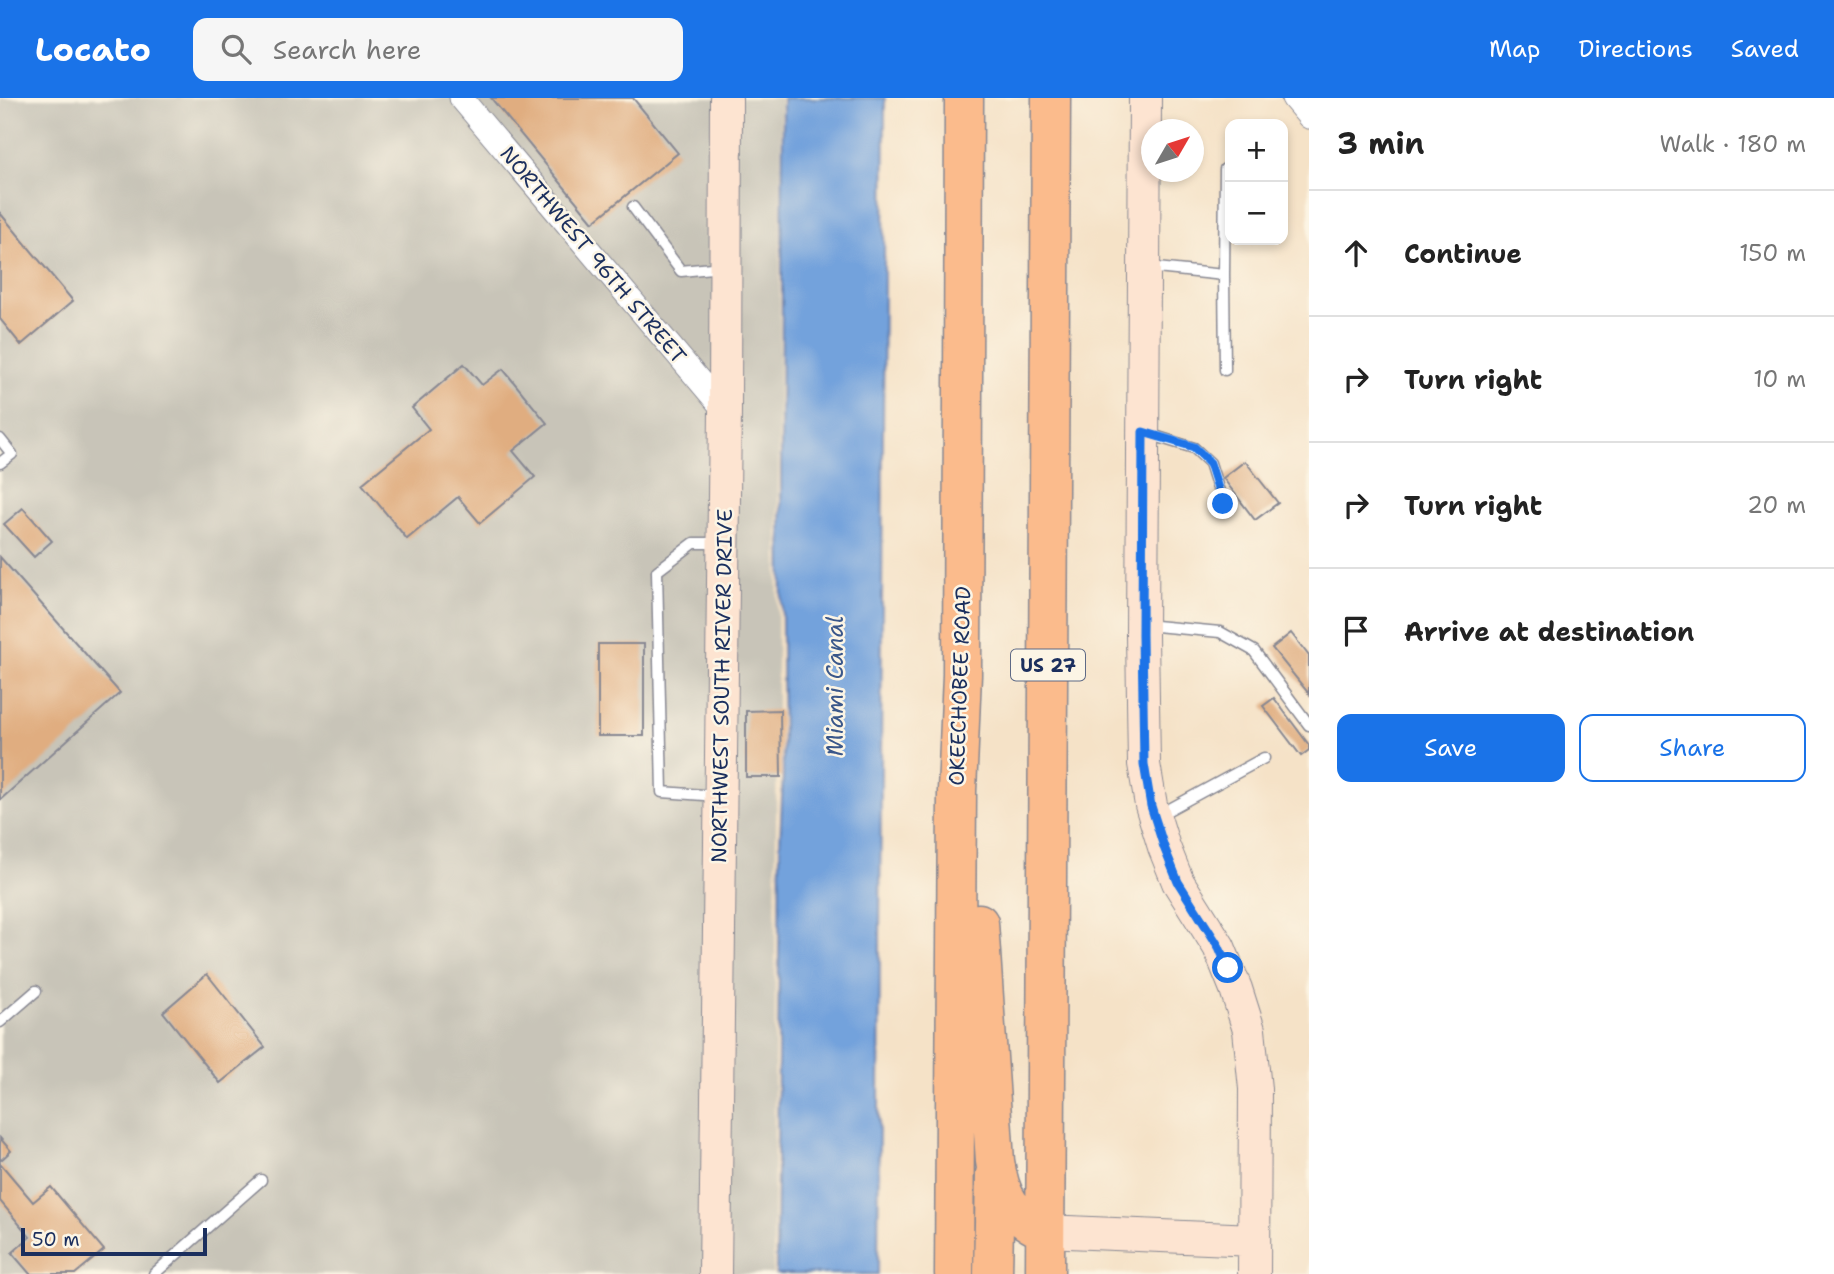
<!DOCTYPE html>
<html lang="en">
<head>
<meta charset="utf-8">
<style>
	body { margin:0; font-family:"Shantell Sans",sans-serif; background:#f6f6f6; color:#222 }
	.controls { position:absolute; right:21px; top:21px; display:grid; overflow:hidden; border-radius:14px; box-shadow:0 4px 10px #0003 }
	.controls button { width:63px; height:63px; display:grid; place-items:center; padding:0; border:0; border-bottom:2px solid #e0e0e0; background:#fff; color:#222; font:35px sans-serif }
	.compass { position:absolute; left:1141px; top:21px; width:63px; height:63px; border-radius:50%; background:#fff; box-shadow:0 4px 10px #0003; rotate:51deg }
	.scale { position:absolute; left:21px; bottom:18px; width:186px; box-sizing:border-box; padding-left:7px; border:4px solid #1b2f5e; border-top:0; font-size:19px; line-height:24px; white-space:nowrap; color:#1b2f5e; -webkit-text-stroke:5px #fcf5e5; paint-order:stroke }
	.stop { position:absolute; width:21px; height:21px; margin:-16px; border:5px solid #1a73e8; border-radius:50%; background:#fff }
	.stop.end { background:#1a73e8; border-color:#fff; box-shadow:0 2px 7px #0008 }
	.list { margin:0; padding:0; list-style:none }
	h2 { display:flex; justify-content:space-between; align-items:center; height:91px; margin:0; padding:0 28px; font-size:30px }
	h2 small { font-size:23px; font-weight:400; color:#767676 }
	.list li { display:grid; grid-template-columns:46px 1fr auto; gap:21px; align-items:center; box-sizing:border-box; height:126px; padding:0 28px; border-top:2px solid #e0e0e0 }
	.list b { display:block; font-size:26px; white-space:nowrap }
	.list em { font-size:23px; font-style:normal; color:#767676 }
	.actions { display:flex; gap:14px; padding:21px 28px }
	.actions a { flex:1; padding:16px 0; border:2px solid #1a73e8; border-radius:14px; text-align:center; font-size:24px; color:#1a73e8 }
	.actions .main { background:#1a73e8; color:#fff }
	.icon { flex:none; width:38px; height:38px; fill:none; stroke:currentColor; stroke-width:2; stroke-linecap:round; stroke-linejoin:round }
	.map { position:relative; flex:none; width:1309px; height:1176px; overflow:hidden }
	header { display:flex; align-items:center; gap:42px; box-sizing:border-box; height:98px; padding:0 35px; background:#1a73e8; color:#fff }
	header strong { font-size:33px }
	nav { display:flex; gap:38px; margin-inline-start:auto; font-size:24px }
	.search { width:490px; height:63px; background:#f6f6f6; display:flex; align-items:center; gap:18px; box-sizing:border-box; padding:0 24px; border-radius:14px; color:#767676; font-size:26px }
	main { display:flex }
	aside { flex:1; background:#fff }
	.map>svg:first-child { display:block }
	.industrial { fill:#c8c4b8 }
	.water { fill:#73a2dc; stroke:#47689d; stroke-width:2 }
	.building { fill:#e0ad80 }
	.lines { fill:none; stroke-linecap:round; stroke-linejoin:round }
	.lane-casing { stroke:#888892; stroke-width:13 }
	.street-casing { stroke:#888892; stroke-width:25 }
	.secondary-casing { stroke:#888892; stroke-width:34 }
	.highway-casing { stroke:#888892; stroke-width:41 }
	.lane { stroke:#fff; stroke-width:10 }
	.street { stroke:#fff; stroke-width:23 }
	.secondary { stroke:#fde4d1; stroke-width:32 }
	.highway { stroke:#fbbb8c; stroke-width:38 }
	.route { stroke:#1a73e8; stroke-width:9 }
	.labels { text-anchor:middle; stroke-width:5; stroke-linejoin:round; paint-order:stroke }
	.shield { fill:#fcf5e5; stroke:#5e6a86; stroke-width:2 }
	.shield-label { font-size:19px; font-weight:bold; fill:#1b2f5e }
	.street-label { font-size:21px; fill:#1b2f5e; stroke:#fcf5e5 }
	.water-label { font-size:23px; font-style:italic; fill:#3a578a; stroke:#fcf5e5 }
</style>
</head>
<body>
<header>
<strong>Locato</strong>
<div class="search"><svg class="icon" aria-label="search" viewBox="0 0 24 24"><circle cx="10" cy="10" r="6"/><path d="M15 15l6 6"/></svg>Search here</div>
<nav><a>Map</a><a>Directions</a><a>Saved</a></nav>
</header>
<main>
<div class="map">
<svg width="1309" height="1176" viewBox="0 0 1309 1176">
	<rect width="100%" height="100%" fill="#fcf5e5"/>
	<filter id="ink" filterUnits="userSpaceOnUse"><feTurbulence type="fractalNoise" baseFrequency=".0143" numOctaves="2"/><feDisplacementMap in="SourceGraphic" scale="14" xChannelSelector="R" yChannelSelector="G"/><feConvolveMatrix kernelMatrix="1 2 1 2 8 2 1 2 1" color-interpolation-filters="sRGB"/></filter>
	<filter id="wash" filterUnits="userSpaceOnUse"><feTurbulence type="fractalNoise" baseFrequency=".00686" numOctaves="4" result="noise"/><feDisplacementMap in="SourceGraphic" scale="28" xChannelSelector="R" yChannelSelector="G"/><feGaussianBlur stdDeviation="1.57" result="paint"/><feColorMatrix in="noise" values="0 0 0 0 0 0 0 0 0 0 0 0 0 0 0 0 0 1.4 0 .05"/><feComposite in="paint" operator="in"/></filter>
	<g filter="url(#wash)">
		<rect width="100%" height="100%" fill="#f5e2c7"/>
		<!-- industrial -->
		<path class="industrial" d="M0,0H781L773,1176H0Z"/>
		<!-- water -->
		<path class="water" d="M783,0H885L878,1176H776L780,746L783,676L781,376Z"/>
		<g id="blocks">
			<!-- building -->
			<path class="building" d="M491,0H633L678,55L593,124Z
				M0,115L73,203L21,247L0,221Z
				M464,266L482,287L503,271L547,325L513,353L535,379L480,425L458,399L407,441L362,386L429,331L412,310Z
				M1245,363L1278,405L1255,422L1223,380Z
				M23,410L52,443L34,459L4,426Z
				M0,459L120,595L0,702Z
				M1291,535L1309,558V596L1272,550Z
				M598,546H644V638H598Z
				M1274,600L1309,647V652L1301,658L1263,608Z
				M780,612L781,679H746V613Z
				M207,876L265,949L220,985L163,914Z
				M0,1040L11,1053L0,1063Z
				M0,1065L33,1104L51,1089L104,1152L75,1176H30L12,1155L30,1139L0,1103Z"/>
		</g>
	</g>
	<g filter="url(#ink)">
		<use href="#blocks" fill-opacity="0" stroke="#888892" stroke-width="2"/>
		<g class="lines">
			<defs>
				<path id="lane" d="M633,109L681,173L722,169
					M1147,169L1224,177L1225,71
					M1224,177L1225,272
					M1145,335L1194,350L1210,365L1223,406
					M0,341L12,356L0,365
					M1145,527L1220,534L1254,553L1309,627
					M718,698L662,694L657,473L694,445H722
					M1157,718L1264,660
					M0,924L36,893
					M154,1176L261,1082"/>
				<path id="street" d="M461,0L725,313
					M1293,0L1309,19"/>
				<path id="secondary" d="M1145,0L1142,537L1144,666L1151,707L1164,749L1178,784L1219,849L1236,891L1249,932L1255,991L1254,1176
					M1045,1133L1254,1142
					M715,1176L725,313L726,0"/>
				<path id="highway" d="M979,825L995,1063C1000,1099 1011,1118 1045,1133
					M954,1176L957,693L962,577L964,0
					M993,1176L995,1076
					M1045,1176L1051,0"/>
			</defs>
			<!-- lane casing -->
			<use href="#lane" class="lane-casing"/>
			<!-- street casing -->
			<use href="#street" class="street-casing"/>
			<!-- secondary casing -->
			<use href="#secondary" class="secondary-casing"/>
			<!-- highway casing -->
			<use href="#highway" class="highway-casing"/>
			<!-- lane -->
			<use href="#lane" class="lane"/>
			<!-- street -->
			<use href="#street" class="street"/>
			<!-- secondary -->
			<use href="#secondary" class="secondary"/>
			<!-- highway -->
			<use href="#highway" class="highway"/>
		</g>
	</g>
	<g class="lines" filter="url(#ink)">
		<!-- route -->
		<path class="route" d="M1223,406L1210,365L1194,349L1143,334L1142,537L1144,666L1151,708L1164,749L1178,784L1219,849L1228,870"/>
	</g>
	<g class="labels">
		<!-- shield labels -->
		<rect class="shield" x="1011" y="551.5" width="74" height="31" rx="5"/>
		<g class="shield-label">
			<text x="1048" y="574">US 27</text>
		</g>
		<!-- street labels -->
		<g class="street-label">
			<text transform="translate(593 157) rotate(50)" y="7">NORTHWEST 96TH STREET</text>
			<text transform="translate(722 588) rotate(-89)" y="7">NORTHWEST SOUTH RIVER DRIVE</text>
			<text transform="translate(960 588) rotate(-88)" y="7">OKEECHOBEE ROAD</text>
		</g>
		<!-- water labels -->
		<g class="water-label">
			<text transform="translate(835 588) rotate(-90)" y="8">Miami Canal</text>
		</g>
	</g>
</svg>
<div class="controls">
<button>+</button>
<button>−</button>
</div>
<svg class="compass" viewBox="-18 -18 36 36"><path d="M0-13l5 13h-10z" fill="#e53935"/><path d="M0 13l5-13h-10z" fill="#767676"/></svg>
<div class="scale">50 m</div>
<div class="stop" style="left:1228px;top:870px"></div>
<div class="stop end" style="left:1223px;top:406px"></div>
</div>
<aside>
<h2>3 min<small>Walk · 180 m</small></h2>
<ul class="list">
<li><svg class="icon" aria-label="ahead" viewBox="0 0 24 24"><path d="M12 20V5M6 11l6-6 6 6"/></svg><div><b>Continue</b></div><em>150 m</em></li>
<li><svg class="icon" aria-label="right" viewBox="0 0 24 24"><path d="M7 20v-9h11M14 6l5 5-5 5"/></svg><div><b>Turn right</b></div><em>10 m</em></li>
<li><svg class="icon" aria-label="right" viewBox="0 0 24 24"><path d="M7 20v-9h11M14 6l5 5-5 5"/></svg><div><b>Turn right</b></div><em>20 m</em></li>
<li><svg class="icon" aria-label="arrive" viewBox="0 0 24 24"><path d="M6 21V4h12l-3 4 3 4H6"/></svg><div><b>Arrive at destination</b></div></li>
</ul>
<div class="actions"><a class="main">Save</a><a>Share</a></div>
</aside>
</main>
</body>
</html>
